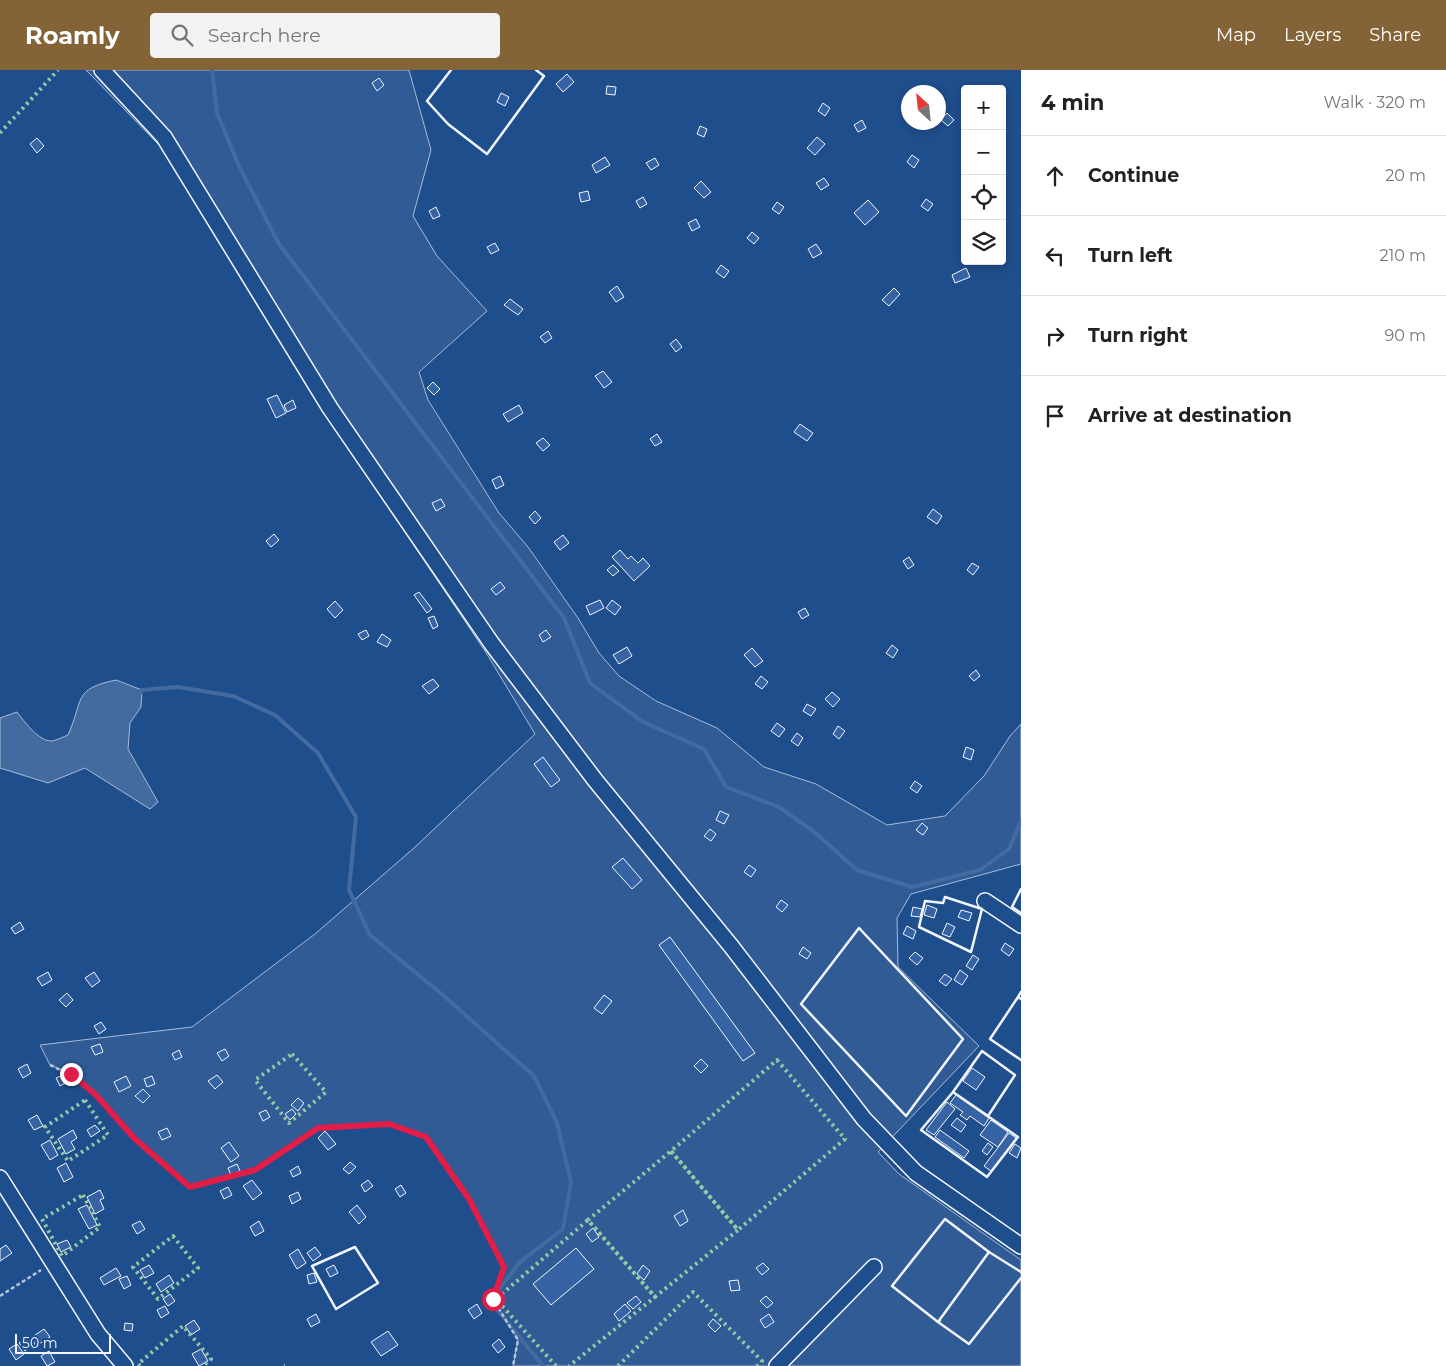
<!DOCTYPE html>
<html lang="en">
<head>
<meta charset="utf-8">
<style>
	body { margin:0; font-family:Montserrat,sans-serif; background:#f2f2f2; color:#202124 }
	.controls { position:absolute; right:15px; top:15px; display:grid; overflow:hidden; border-radius:5px; box-shadow:0 2px 8px #0003 }
	.controls button { width:45px; height:45px; display:grid; place-items:center; padding:0; border:0; border-bottom:1px solid #e0e0e0; background:#fff; color:#202124; font:25px sans-serif }
	.compass { position:absolute; left:901px; top:15px; width:45px; height:45px; border-radius:50%; background:#fff; box-shadow:0 2px 8px #0003; rotate:333deg }
	.scale { position:absolute; left:15px; bottom:12px; width:96px; box-sizing:border-box; padding-left:5px; border:2px solid #f2f6ff; border-top:0; font-size:14px; line-height:18px; white-space:nowrap; color:#f2f6ff; -webkit-text-stroke:4px #1f4e8c; paint-order:stroke }
	.stop { position:absolute; width:15px; height:15px; margin:-11px; border:4px solid #e11d48; border-radius:50%; background:#fff }
	.stop.end { background:#e11d48; border-color:#fff; box-shadow:0 1px 5px #0008 }
	.list { margin:0; padding:0; list-style:none }
	h2 { display:flex; justify-content:space-between; align-items:center; height:65px; margin:0; padding:0 20px; font-size:21px }
	h2 small { font-size:16px; font-weight:400; color:#757577 }
	.list li { display:grid; grid-template-columns:32px 1fr auto; gap:15px; align-items:center; box-sizing:border-box; height:80px; padding:0 20px; border-top:1px solid #e0e0e0 }
	.list b { display:block; font-size:19px; white-space:nowrap }
	.list em { font-size:16px; font-style:normal; color:#757577 }
	.icon { flex:none; width:28px; height:28px; fill:none; stroke:currentColor; stroke-width:2; stroke-linecap:round; stroke-linejoin:round }
	.map { position:relative; flex:none; width:1021px; height:1296px; overflow:hidden }
	header { display:flex; align-items:center; gap:30px; box-sizing:border-box; height:70px; padding:0 25px; background:#846436; color:#fff }
	header strong { font-size:24px }
	nav { display:flex; gap:28px; margin-inline-start:auto; font-size:18px }
	.search { width:350px; height:45px; background:#f2f2f2; display:flex; align-items:center; gap:12px; box-sizing:border-box; padding:0 18px; border-radius:5px; color:#757577; font-size:19px }
	main { display:flex }
	aside { flex:1; background:#fff }
	.map>svg:first-child { display:block }
	.built { fill:#305b95; stroke:#a8bbd7 }
	.water { fill:#446ba0; stroke:#a8bbd7 }
	.lines { fill:none; stroke-linecap:round; stroke-linejoin:round }
	.stream { stroke:#446ba0; stroke-width:4 }
	.building { fill:#3563a3; stroke:#f2f6ff }
	.minor-casing { stroke:#f2f6ff; stroke-width:18 }
	.path { stroke:#b3c4dc; stroke-width:2.5; stroke-dasharray:4 2.5; stroke-linecap:butt }
	.minor { stroke:#1f4e8c; stroke-width:15 }
	.hedge { stroke:#97c8a6; stroke-width:4; stroke-dasharray:2.5 4; stroke-linecap:butt }
	.wall { stroke:#f2f6ff; stroke-width:2.5 }
	.route { stroke:#e11d48; stroke-width:6 }
</style>
</head>
<body>
<header>
<strong>Roamly</strong>
<div class="search"><svg class="icon" aria-label="search" viewBox="0 0 24 24"><circle cx="10" cy="10" r="6"/><path d="M15 15l6 6"/></svg>Search here</div>
<nav><a>Map</a><a>Layers</a><a>Share</a></nav>
</header>
<main>
<div class="map">
<svg width="1021" height="1296" viewBox="0 0 1021 1296">
	<rect width="100%" height="100%" fill="#1f4e8c"/>
	<!-- built -->
	<path class="built" d="M86,0H409L431,80L413,146L437,186L487,241L419,302L428,330L499,443L528,477L578,548L599,583L619,606L656,631L717,658L764,697L816,714L887,755L945,746L984,706L1010,666L1021,654V794L911,824L897,848L898,897L979,976L878,1082L899,1104L1021,1190V1296H513L518,1270L493,1229L504,1197L469,1129L426,1067L389,1054L318,1058L255,1100L190,1117L134,1068L96,1025L71,1004L50,995L40,975L192,957L315,864L414,778L535,664L485,581L357,391L235,189L160,76Z"/>
	<!-- water -->
	<path class="water" d="M116,610L142,620L141,637L130,653L128,679L158,732L150,739L85,698L48,713L0,698V648L17,642C24,651 39,672 52,671C57,670 63,667 68,665C84,630 72,619 116,610Z"/>
	<g class="lines">
		<!-- stream -->
		<path class="stream" d="M212,0L217,43L239,96L279,174L564,548L590,613L643,652L704,679L726,717L779,737L813,761L857,800L912,817L980,800L1009,779L1021,751
			M140,623L142,620L178,617L233,626L275,645L318,683L356,747L349,820L370,865L444,926L534,1006L557,1053L571,1112L563,1159L520,1192L490,1231L543,1296"/>
	</g>
	<!-- building -->
	<path class="building" d="M567,4L574,12L563,22L556,14Z
		M379,8L384,15L377,21L372,13Z
		M607,16L616,17L615,25L606,24Z
		M501,23L509,27L505,36L497,32Z
		M823,33L830,38L825,46L818,41Z
		M947,43L954,50L948,56L941,50Z
		M862,50L866,58L858,62L854,55Z
		M700,56L707,59L704,67L697,64Z
		M817,67L825,74L815,85L807,78Z
		M37,68L44,76L37,83L30,74Z
		M912,85L919,90L914,98L907,92Z
		M605,87L610,95L596,103L592,95Z
		M655,88L659,95L651,100L646,93Z
		M824,108L829,115L821,120L816,113Z
		M701,111L711,122L704,128L694,118Z
		M588,121L590,130L581,132L579,123Z
		M643,127L647,134L640,138L636,131Z
		M926,129L933,134L928,141L921,136Z
		M868,130L879,142L865,155L854,143Z
		M777,132L784,137L779,144L772,139Z
		M436,137L440,146L433,149L429,141Z
		M696,149L700,157L692,161L688,153Z
		M752,162L759,168L754,174L747,168Z
		M495,173L499,180L491,184L487,177Z
		M816,174L822,183L813,188L808,179Z
		M721,195L729,201L724,208L716,202Z
		M966,198L970,207L955,213L952,205Z
		M617,216L624,227L616,232L609,222Z
		M894,218L900,224L889,236L882,230Z
		M510,229L523,239L518,245L504,235Z
		M548,261L552,268L545,273L540,267Z
		M676,269L682,277L676,282L670,274Z
		M603,301L612,312L604,318L595,306Z
		M433,312L440,319L434,325L427,318Z
		M277,325L286,343L276,348L267,329Z
		M293,330L296,338L287,342L284,335Z
		M519,335L523,343L508,352L503,344Z
		M800,354L813,363L807,371L794,362Z
		M657,364L662,372L655,376L650,369Z
		M543,368L550,375L543,381L536,373Z
		M500,406L504,415L496,419L492,410Z
		M441,429L445,436L436,441L432,433Z
		M933,439L942,446L937,454L927,447Z
		M535,441L541,448L535,454L529,447Z
		M274,464L279,470L271,477L266,471Z
		M563,465L569,473L560,480L554,472Z
		M620,480L628,489L631,486L638,493L643,488L650,496L634,511L612,487Z
		M909,487L914,495L908,499L903,491Z
		M972,493L979,497L973,505L967,500Z
		M613,495L619,501L613,506L607,500Z
		M500,512L505,518L496,525L491,519Z
		M419,522L432,539L427,543L414,525Z
		M600,530L604,538L590,545L586,536Z
		M612,530L621,537L615,545L606,538Z
		M335,531L343,540L335,548L327,539Z
		M805,538L809,545L802,549L798,542Z
		M434,546L438,556L433,559L428,548Z
		M366,560L369,566L362,570L358,564Z
		M546,560L551,567L543,572L539,565Z
		M382,564L391,570L387,577L377,572Z
		M892,575L898,580L893,588L886,583Z
		M627,577L632,586L619,594L613,585Z
		M752,578L763,591L755,597L744,585Z
		M976,600L980,606L974,611L969,606Z
		M761,606L768,612L762,619L755,614Z
		M433,609L439,616L429,624L422,616Z
		M832,622L840,629L833,637L825,629Z
		M807,634L816,639L811,646L803,641Z
		M777,653L785,659L779,667L771,661Z
		M838,656L845,661L839,669L833,664Z
		M797,663L803,668L798,676L791,671Z
		M966,677L974,680L971,690L963,687Z
		M543,687L560,710L551,717L534,694Z
		M915,711L922,716L917,723L910,718Z
		M720,741L729,745L724,754L716,750Z
		M922,753L928,758L923,765L916,760Z
		M710,759L716,764L711,771L704,766Z
		M623,788L642,810L632,819L612,797Z
		M749,795L756,800L751,807L744,802Z
		M781,830L788,835L782,842L776,837Z
		M927,835L937,839L934,848L924,845Z
		M913,837L922,839L920,847L911,846Z
		M961,840L972,843L969,851L958,847Z
		M20,852L24,859L15,864L11,858Z
		M947,853L955,857L950,867L942,864Z
		M907,856L916,861L913,869L903,864Z
		M670,867L755,983L743,991L659,875Z
		M1005,873L1014,879L1009,886L1001,880Z
		M803,877L811,883L807,889L799,884Z
		M915,882L923,888L917,895L909,888Z
		M973,885L979,889L972,900L966,896Z
		M960,900L968,906L962,915L954,910Z
		M48,902L52,910L42,916L37,908Z
		M94,902L100,911L92,917L85,908Z
		M945,904L952,909L946,916L939,911Z
		M67,923L73,930L66,937L59,930Z
		M604,925L612,931L602,944L594,938Z
		M101,952L106,959L99,964L94,956Z
		M100,974L103,982L95,985L91,977Z
		M225,979L229,986L222,991L217,983Z
		M179,980L182,987L175,990L172,984Z
		M701,989L708,996L701,1003L694,996Z
		M27,994L31,1003L23,1008L18,999Z
		M972,998L985,1007L976,1020L963,1011Z
		M63,1005L67,1012L60,1016L56,1008Z
		M217,1005L223,1012L215,1019L208,1011Z
		M126,1006L131,1016L119,1022L114,1012Z
		M152,1006L155,1014L147,1017L144,1009Z
		M143,1019L150,1026L143,1033L135,1026Z
		M956,1025L989,1048L984,1056L970,1046L967,1050L960,1045L963,1042L950,1033Z
		M298,1028L304,1033L298,1041L291,1035Z
		M947,1032L955,1039L934,1065L926,1060Z
		M292,1039L296,1044L290,1050L285,1044Z
		M266,1040L270,1047L263,1051L259,1043Z
		M37,1045L43,1056L34,1060L28,1050Z
		M957,1048L966,1055L961,1062L951,1055Z
		M991,1050L1008,1062L998,1077L980,1065Z
		M95,1055L100,1061L91,1067L87,1060Z
		M167,1058L171,1066L162,1070L158,1062Z
		M73,1060L77,1068L71,1072L75,1079L66,1084L58,1069Z
		M940,1060L969,1081L964,1088L935,1067Z
		M325,1061L336,1074L328,1080L318,1068Z
		M1009,1063L1016,1068L991,1101L984,1096Z
		M50,1070L58,1085L50,1090L41,1075Z
		M229,1072L239,1086L231,1092L221,1078Z
		M988,1073L993,1077L987,1085L982,1081Z
		M1015,1074L1021,1078L1017,1088L1009,1083Z
		M350,1092L356,1097L349,1104L343,1099Z
		M66,1093L73,1107L64,1112L57,1098Z
		M237,1094L240,1101L231,1105L228,1098Z
		M298,1096L301,1103L293,1107L290,1101Z
		M252,1110L262,1123L253,1130L243,1116Z
		M368,1110L373,1116L365,1122L361,1115Z
		M401,1115L406,1123L400,1127L395,1119Z
		M228,1117L232,1125L224,1129L220,1121Z
		M100,1120L104,1128L100,1130L104,1139L95,1144L87,1127Z
		M298,1122L301,1129L292,1134L289,1126Z
		M87,1135L97,1155L89,1159L78,1139Z
		M357,1135L366,1147L359,1154L349,1142Z
		M683,1140L688,1151L680,1156L674,1146Z
		M140,1151L145,1159L137,1164L132,1155Z
		M259,1151L264,1161L255,1166L250,1157Z
		M593,1158L599,1167L592,1172L586,1164Z
		M67,1170L71,1177L61,1182L57,1174Z
		M6,1175L12,1183L0,1191V1179Z
		M315,1177L321,1185L313,1191L307,1183Z
		M576,1178L594,1199L551,1235L533,1214Z
		M298,1179L306,1193L297,1199L289,1185Z
		M763,1193L769,1199L762,1205L756,1198Z
		M149,1195L154,1203L145,1208L140,1200Z
		M334,1195L338,1203L330,1207L326,1199Z
		M643,1195L650,1201L644,1210L637,1204Z
		M116,1198L121,1206L104,1215L100,1208Z
		M314,1203L317,1212L309,1214L307,1205Z
		M169,1205L174,1213L161,1222L156,1214Z
		M127,1206L131,1215L124,1219L119,1209Z
		M738,1210L740,1220L731,1221L729,1211Z
		M170,1224L175,1231L168,1236L163,1229Z
		M636,1226L641,1232L633,1239L627,1233Z
		M766,1226L773,1233L767,1238L760,1231Z
		M477,1234L482,1243L474,1249L468,1240Z
		M625,1234L631,1241L619,1251L614,1244Z
		M165,1236L169,1243L161,1248L157,1240Z
		M316,1244L320,1252L311,1257L307,1249Z
		M769,1244L774,1252L765,1258L760,1250Z
		M713,1249L721,1256L715,1262L708,1255Z
		M194,1250L200,1259L191,1265L185,1256Z
		M125,1253L133,1254L132,1261L124,1260Z
		M44,1259L50,1267L36,1276L31,1268Z
		M388,1261L398,1275L381,1286L371,1272Z
		M25,1268L32,1276L25,1281L19,1273Z
		M499,1269L505,1277L498,1283L492,1275Z
		M17,1274L24,1284L16,1290L9,1279Z
		M201,1279L208,1291L199,1296L192,1284Z
		M49,1281L55,1292L47,1296L41,1286Z"/>
	<g class="lines">
		<defs>
			<path id="minor" d="M102,0L164,67L330,338L492,574L595,710L731,876L864,1049L916,1103L1021,1176
				M985,831L1021,855
				M0,1108L98,1264L125,1296
				M777,1296L874,1197"/>
		</defs>
		<!-- minor casing -->
		<use href="#minor" class="minor-casing"/>
		<!-- path -->
		<path class="path" d="M50,995C91,1013 103,1036 132,1067C150,1085 171,1101 190,1117L255,1100L318,1058L389,1054L426,1067L469,1129L505,1197L493,1229L518,1270L513,1296
			M0,1226L41,1200"/>
		<!-- minor -->
		<use href="#minor" class="minor"/>
		<!-- hedge -->
		<path class="hedge" d="M0,63L58,0
			M292,984L326,1022L289,1053L255,1010Z
			M777,990L845,1069L738,1160L671,1081Z
			M85,1030L108,1065L68,1091L45,1057Z
			M671,1081L738,1160L655,1227L588,1150Z
			M83,1125L100,1157L62,1186L42,1149Z
			M173,1166L198,1198L158,1229L133,1197Z
			M140,1296L138,1294L183,1256L211,1289L203,1296
			M284,1296H285
			M556,1296L496,1229L588,1150L655,1227L569,1296
			M618,1296L693,1222L762,1291L757,1296"/>
		<!-- wall -->
		<path class="wall" d="M451,0L427,31L448,54L487,84L544,6L536,0
			M1021,819L1012,837L1021,843
			M945,827L982,839L971,882L919,857L925,831L943,833Z
			M859,858L963,969L906,1046L801,934Z
			M1021,922L1018,927L1021,929L1018,927L990,969L1021,990
			M982,981L1015,1005L988,1046L953,1022Z
			M953,1022L1018,1067L987,1107L921,1060Z
			M945,1149L989,1182L938,1252L892,1216Z
			M355,1177L378,1213L336,1239L312,1196Z
			M988,1183L989,1182L1021,1202
			M940,1250L938,1252L969,1274L1021,1208"/>
	</g>
	<g class="lines">
		<!-- route -->
		<path class="route" d="M71,1004L96,1025L134,1068L190,1117L255,1100L318,1058L389,1054L426,1067L469,1129L504,1197L493,1229"/>
	</g>
</svg>
<div class="controls">
<button>+</button>
<button>−</button>
<button><svg class="icon" aria-label="locate" viewBox="0 0 24 24"><circle cx="12" cy="12" r="6"/><path d="M12 2v4M12 18v4M2 12h4M18 12h4"/></svg></button>
<button><svg class="icon" aria-label="layers" viewBox="0 0 24 24"><path d="M12 4l9 5-9 5-9-5zM3 14l9 5 9-5"/></svg></button>
</div>
<svg class="compass" viewBox="-18 -18 36 36"><path d="M0-13l5 13h-10z" fill="#e53935"/><path d="M0 13l5-13h-10z" fill="#757577"/></svg>
<div class="scale">50 m</div>
<div class="stop" style="left:493px;top:1229px"></div>
<div class="stop end" style="left:71px;top:1004px"></div>
</div>
<aside>
<h2>4 min<small>Walk · 320 m</small></h2>
<ul class="list">
<li><svg class="icon" aria-label="ahead" viewBox="0 0 24 24"><path d="M12 20V5M6 11l6-6 6 6"/></svg><div><b>Continue</b></div><em>20 m</em></li>
<li><svg class="icon" aria-label="left" viewBox="0 0 24 24"><path d="M17 20v-9H6M10 6l-5 5 5 5"/></svg><div><b>Turn left</b></div><em>210 m</em></li>
<li><svg class="icon" aria-label="right" viewBox="0 0 24 24"><path d="M7 20v-9h11M14 6l5 5-5 5"/></svg><div><b>Turn right</b></div><em>90 m</em></li>
<li><svg class="icon" aria-label="arrive" viewBox="0 0 24 24"><path d="M6 21V4h12l-3 4 3 4H6"/></svg><div><b>Arrive at destination</b></div></li>
</ul>
</aside>
</main>
</body>
</html>
